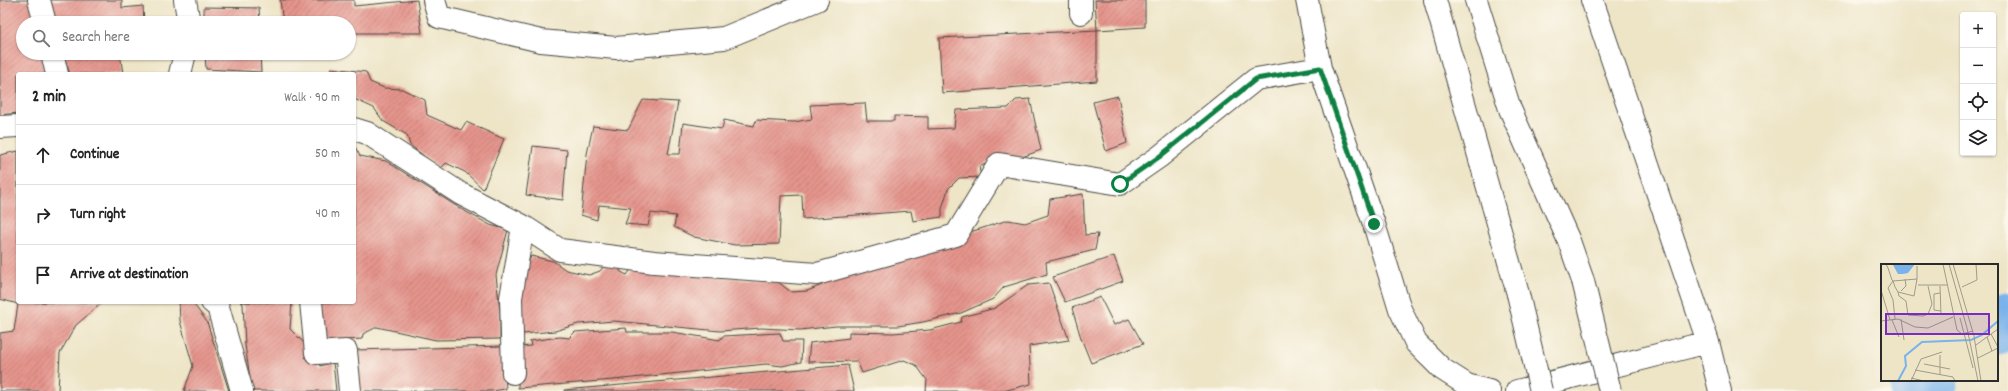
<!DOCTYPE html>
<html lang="en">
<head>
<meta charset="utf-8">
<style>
	body { margin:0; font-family:Dekko,sans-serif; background:#f2f2f2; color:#222 }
	.controls { position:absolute; right:12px; top:12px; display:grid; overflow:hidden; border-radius:4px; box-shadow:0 1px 3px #0004 }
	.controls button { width:36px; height:36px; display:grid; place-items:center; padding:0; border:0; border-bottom:1px solid #e0e0e0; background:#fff; color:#222; font:20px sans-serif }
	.stop { position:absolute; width:12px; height:12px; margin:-9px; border:3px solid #0b8043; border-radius:50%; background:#fff }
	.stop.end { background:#0b8043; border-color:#fff; box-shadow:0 1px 4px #0008 }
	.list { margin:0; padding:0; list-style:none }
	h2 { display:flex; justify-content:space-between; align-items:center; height:52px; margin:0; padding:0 16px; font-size:17px }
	h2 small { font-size:13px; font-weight:400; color:#767676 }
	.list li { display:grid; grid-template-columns:26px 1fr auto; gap:12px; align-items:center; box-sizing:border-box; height:60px; padding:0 16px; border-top:1px solid #e0e0e0 }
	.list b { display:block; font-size:15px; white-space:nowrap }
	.list em { font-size:13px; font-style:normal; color:#767676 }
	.icon { flex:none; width:22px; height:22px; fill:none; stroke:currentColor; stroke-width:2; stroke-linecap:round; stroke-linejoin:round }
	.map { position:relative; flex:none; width:2008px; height:391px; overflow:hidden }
	.search { position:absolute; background:#fff; box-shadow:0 1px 3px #0004; left:16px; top:16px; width:340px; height:44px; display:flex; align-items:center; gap:10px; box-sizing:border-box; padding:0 14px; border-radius:22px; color:#767676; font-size:15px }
	.panel { position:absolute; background:#fff; box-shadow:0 1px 3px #0004; left:16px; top:72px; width:340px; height:232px; border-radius:4px }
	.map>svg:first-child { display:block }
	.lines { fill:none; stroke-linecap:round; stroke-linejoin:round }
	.river { stroke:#7ab3eb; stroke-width:55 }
	.building { fill:url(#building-hatch) }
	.street-casing { stroke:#484742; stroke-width:24 }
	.secondary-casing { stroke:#484742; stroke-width:24 }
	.street { stroke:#fff; stroke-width:22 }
	.secondary { stroke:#fff; stroke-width:22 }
	.secondary-bridge-casing { stroke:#484742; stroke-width:24; stroke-linecap:butt }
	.secondary-bridge { stroke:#fff; stroke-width:22 }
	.route { stroke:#0b8043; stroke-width:5 }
	.inset-river { fill:none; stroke:#7ab3eb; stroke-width:2 }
	.inset-road { fill:none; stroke:#a09b89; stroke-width:1 }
	.view { fill:#7b2cbf; fill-opacity:0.15; stroke:#7b2cbf; stroke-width:2 }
	.inset-edge { fill:none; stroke:#2b2b2b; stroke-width:2 }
</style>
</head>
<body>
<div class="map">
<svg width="2008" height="391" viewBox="0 0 2008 391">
	<defs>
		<pattern id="building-hatch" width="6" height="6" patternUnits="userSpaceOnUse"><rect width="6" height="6" fill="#e5948c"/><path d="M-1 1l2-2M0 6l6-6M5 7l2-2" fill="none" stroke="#ba7973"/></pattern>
	</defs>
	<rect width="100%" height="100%" fill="#fbf7ec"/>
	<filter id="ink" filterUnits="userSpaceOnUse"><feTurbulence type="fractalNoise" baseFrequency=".025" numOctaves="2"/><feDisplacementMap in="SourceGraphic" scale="8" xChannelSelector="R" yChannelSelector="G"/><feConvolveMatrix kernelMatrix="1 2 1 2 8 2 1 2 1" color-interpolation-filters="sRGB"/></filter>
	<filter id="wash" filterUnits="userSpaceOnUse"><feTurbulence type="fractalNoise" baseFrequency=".012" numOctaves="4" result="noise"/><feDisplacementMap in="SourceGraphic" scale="16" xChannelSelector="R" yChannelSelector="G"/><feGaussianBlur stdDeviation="0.9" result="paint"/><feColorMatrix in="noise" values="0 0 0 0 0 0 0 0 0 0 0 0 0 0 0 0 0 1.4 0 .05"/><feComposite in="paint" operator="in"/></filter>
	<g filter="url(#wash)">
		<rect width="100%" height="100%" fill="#eee5c7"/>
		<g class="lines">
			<!-- river -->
			<path class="river" d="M1997,328L2008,320
				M1918,391L1931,380"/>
		</g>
		<g id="blocks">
			<!-- building -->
			<path class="building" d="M0,0H30L35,23H23V53H42L46,74H18V113L0,115Z
				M50,0H122V8L143,6L144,23H55Z
				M280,0H354V6L417,0L422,33H349V23H283Z
				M1095,0H1145V27L1097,30Z
				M204,7L259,8L260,23H204Z
				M1097,30V81L942,93L939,38Z
				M63,53H120L123,74H70Z
				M205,53H260L261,72L206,69Z
				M331,68L366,72L370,82L384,88L402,89L425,100L427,115L461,130L466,122L504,139L483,189L465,172L446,163L440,169L410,145L407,135L383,121L374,108L354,99V74H329Z
				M1118,96L1127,143L1106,151L1093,102Z
				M1030,99L1041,150L1014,160L990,162L979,167L981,177L959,178L948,189L942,209V217L913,221L911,211L803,219L802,195L781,196L779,244L735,245L694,237L674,227L676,216L651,213L648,226L625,224L631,208L599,205L597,220L581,215L587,154L593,126L628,130L643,100L678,102L668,154H680L683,123L722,129L724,120L754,126L756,120L794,122L812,119L810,105L865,103L867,121H894V116L928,117V129L954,128L956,110L1008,108L1016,100Z
				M354,145L360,156L386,161L461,209L490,225L508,230L496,275L500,312V339L436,340L377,327L363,334L362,339L315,342L320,302H354Z
				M533,146L567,150L563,200L526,195Z
				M18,151V302H103L76,325L60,353L58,391H0V333L14,331L18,304L0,299V155Z
				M1083,194L1085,235L1098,234L1095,250L1046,262L1047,274L1004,287L993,299L961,313L923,322L898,326H836L800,330L761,328L720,331L614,321L578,324L555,331L523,334L519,305L523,278L531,256L553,261L566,270L589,275L600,271L605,265L618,267L621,272L627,275L632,268L778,282L791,292L807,291L822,285V279L1008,220L1025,223L1048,215L1050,199Z
				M1114,256L1123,281L1065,302L1053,277Z
				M1049,283L1069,340L1029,346L1031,384L1003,391H926L927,380L916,365L904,360L862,373L857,361L808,362L810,343L849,338V332L893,333L930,330L961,322L962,317L995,308L1028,285Z
				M1100,297L1114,325L1129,319L1143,344L1091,363L1081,338L1072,308Z
				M179,302H192L207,322L229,391H184L193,366L180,321Z
				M240,302H292L290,329L303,342L320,366L333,362L336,391H252L245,345L243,304Z
				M626,328L627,332H672L720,340L723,336L780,333L783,341H802L801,362L782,366L766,364L613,380L518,388L519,347L531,346L530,341L560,337L569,338L575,332Z
				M503,346L506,389L492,391H357L355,350Z
				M848,365L854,391H564V390Z"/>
		</g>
	</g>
	<g filter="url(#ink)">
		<use href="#blocks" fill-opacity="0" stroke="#484742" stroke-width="1"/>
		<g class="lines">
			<defs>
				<path id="street" d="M39,0L45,23
					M185,0L189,23
					M434,0L439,17L541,41L616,48L724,38L817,0
					M1081,0V13
					M1307,0L1320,68L1374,224L1400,309L1416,343L1442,369L1467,385L1489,391
					M1592,0L1708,342L1720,391
					M52,53L57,74
					M180,74L185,53
					M0,127L18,126
					M354,129L367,133L461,194L523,226L560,250L654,262L817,274L956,235L999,164L1120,184L1159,157L1256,79L1320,68
					M212,302L218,307L242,391
					M311,302L316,353L346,351L350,391
					M513,373L511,298L523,226
					M1517,391L1708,342"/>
				<path id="secondary" d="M1435,0L1518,294
					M1476,0L1510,109L1569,241L1583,281"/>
			</defs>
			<!-- street casing -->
			<use href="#street" class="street-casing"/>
			<!-- secondary casing -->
			<use href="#secondary" class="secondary-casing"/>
			<!-- street -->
			<use href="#street" class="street"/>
			<!-- secondary -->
			<use href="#secondary" class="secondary"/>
			<defs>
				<path id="secondary-bridge" d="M1583,281L1610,391
					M1518,294L1541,391"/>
			</defs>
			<!-- secondary-bridge casing -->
			<use href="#secondary-bridge" class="secondary-bridge-casing"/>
			<!-- secondary-bridge -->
			<use href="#secondary-bridge" class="secondary-bridge"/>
		</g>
	</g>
	<g class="lines" filter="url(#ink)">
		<!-- route -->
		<path class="route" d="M1120,184L1159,157L1256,79L1320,68L1374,224"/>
	</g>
	<!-- overview -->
	<g transform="translate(1881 264)">
		<rect width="117" height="117" fill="#eee5c7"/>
		<path d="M34,0L27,9L22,10H17L12,1Z" fill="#7ab3eb"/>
		<path class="inset-river" d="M17,117L25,102L24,92L41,78L90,76L101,71L117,57"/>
		<path class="inset-road" d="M5,0L7,4L11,16L12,17L14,23L17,28L33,32L36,15L12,17L7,24L12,36L14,55M62,0L76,66L81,70L92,67M68,0L86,64L97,117M72,0L93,72L100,117M36,2V15M37,21H66M59,22L60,51M81,23L96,16L95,0M0,26L9,56M20,27L25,22L24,15M17,28L18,32L25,37L27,51L42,52L47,50L51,40L47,22M59,29L53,30V46L60,47M79,54L92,104M20,55L23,76M11,56L18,73M0,57L17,55L34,63L47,64L72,53M110,70L117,83M106,73L111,87M95,81L117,65M97,94L117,84M43,100L69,105M34,106L72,113L74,117M59,111V91M30,114L43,117M30,117L40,95L61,88"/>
		<path class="view" d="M5,50H108V70H5Z"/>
		<rect width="117" height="117" class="inset-edge"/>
	</g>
</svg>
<div class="controls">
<button>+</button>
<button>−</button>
<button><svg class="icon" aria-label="locate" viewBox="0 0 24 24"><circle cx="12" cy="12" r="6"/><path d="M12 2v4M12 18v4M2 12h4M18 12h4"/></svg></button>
<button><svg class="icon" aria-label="layers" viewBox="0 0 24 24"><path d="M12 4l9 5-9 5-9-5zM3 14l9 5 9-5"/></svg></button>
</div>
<div class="stop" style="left:1120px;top:184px"></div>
<div class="stop end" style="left:1374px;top:224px"></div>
<div class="search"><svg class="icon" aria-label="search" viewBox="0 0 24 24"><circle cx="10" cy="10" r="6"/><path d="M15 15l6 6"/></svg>Search here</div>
<section class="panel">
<h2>2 min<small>Walk · 90 m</small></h2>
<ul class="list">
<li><svg class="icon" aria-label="ahead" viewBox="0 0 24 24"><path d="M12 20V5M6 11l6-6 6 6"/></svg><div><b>Continue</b></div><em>50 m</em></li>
<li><svg class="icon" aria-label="right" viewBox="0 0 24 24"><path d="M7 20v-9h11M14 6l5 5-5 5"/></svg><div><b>Turn right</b></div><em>40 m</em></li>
<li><svg class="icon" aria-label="arrive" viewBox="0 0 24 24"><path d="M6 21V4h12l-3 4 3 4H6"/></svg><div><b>Arrive at destination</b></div></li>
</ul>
</section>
</div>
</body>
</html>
